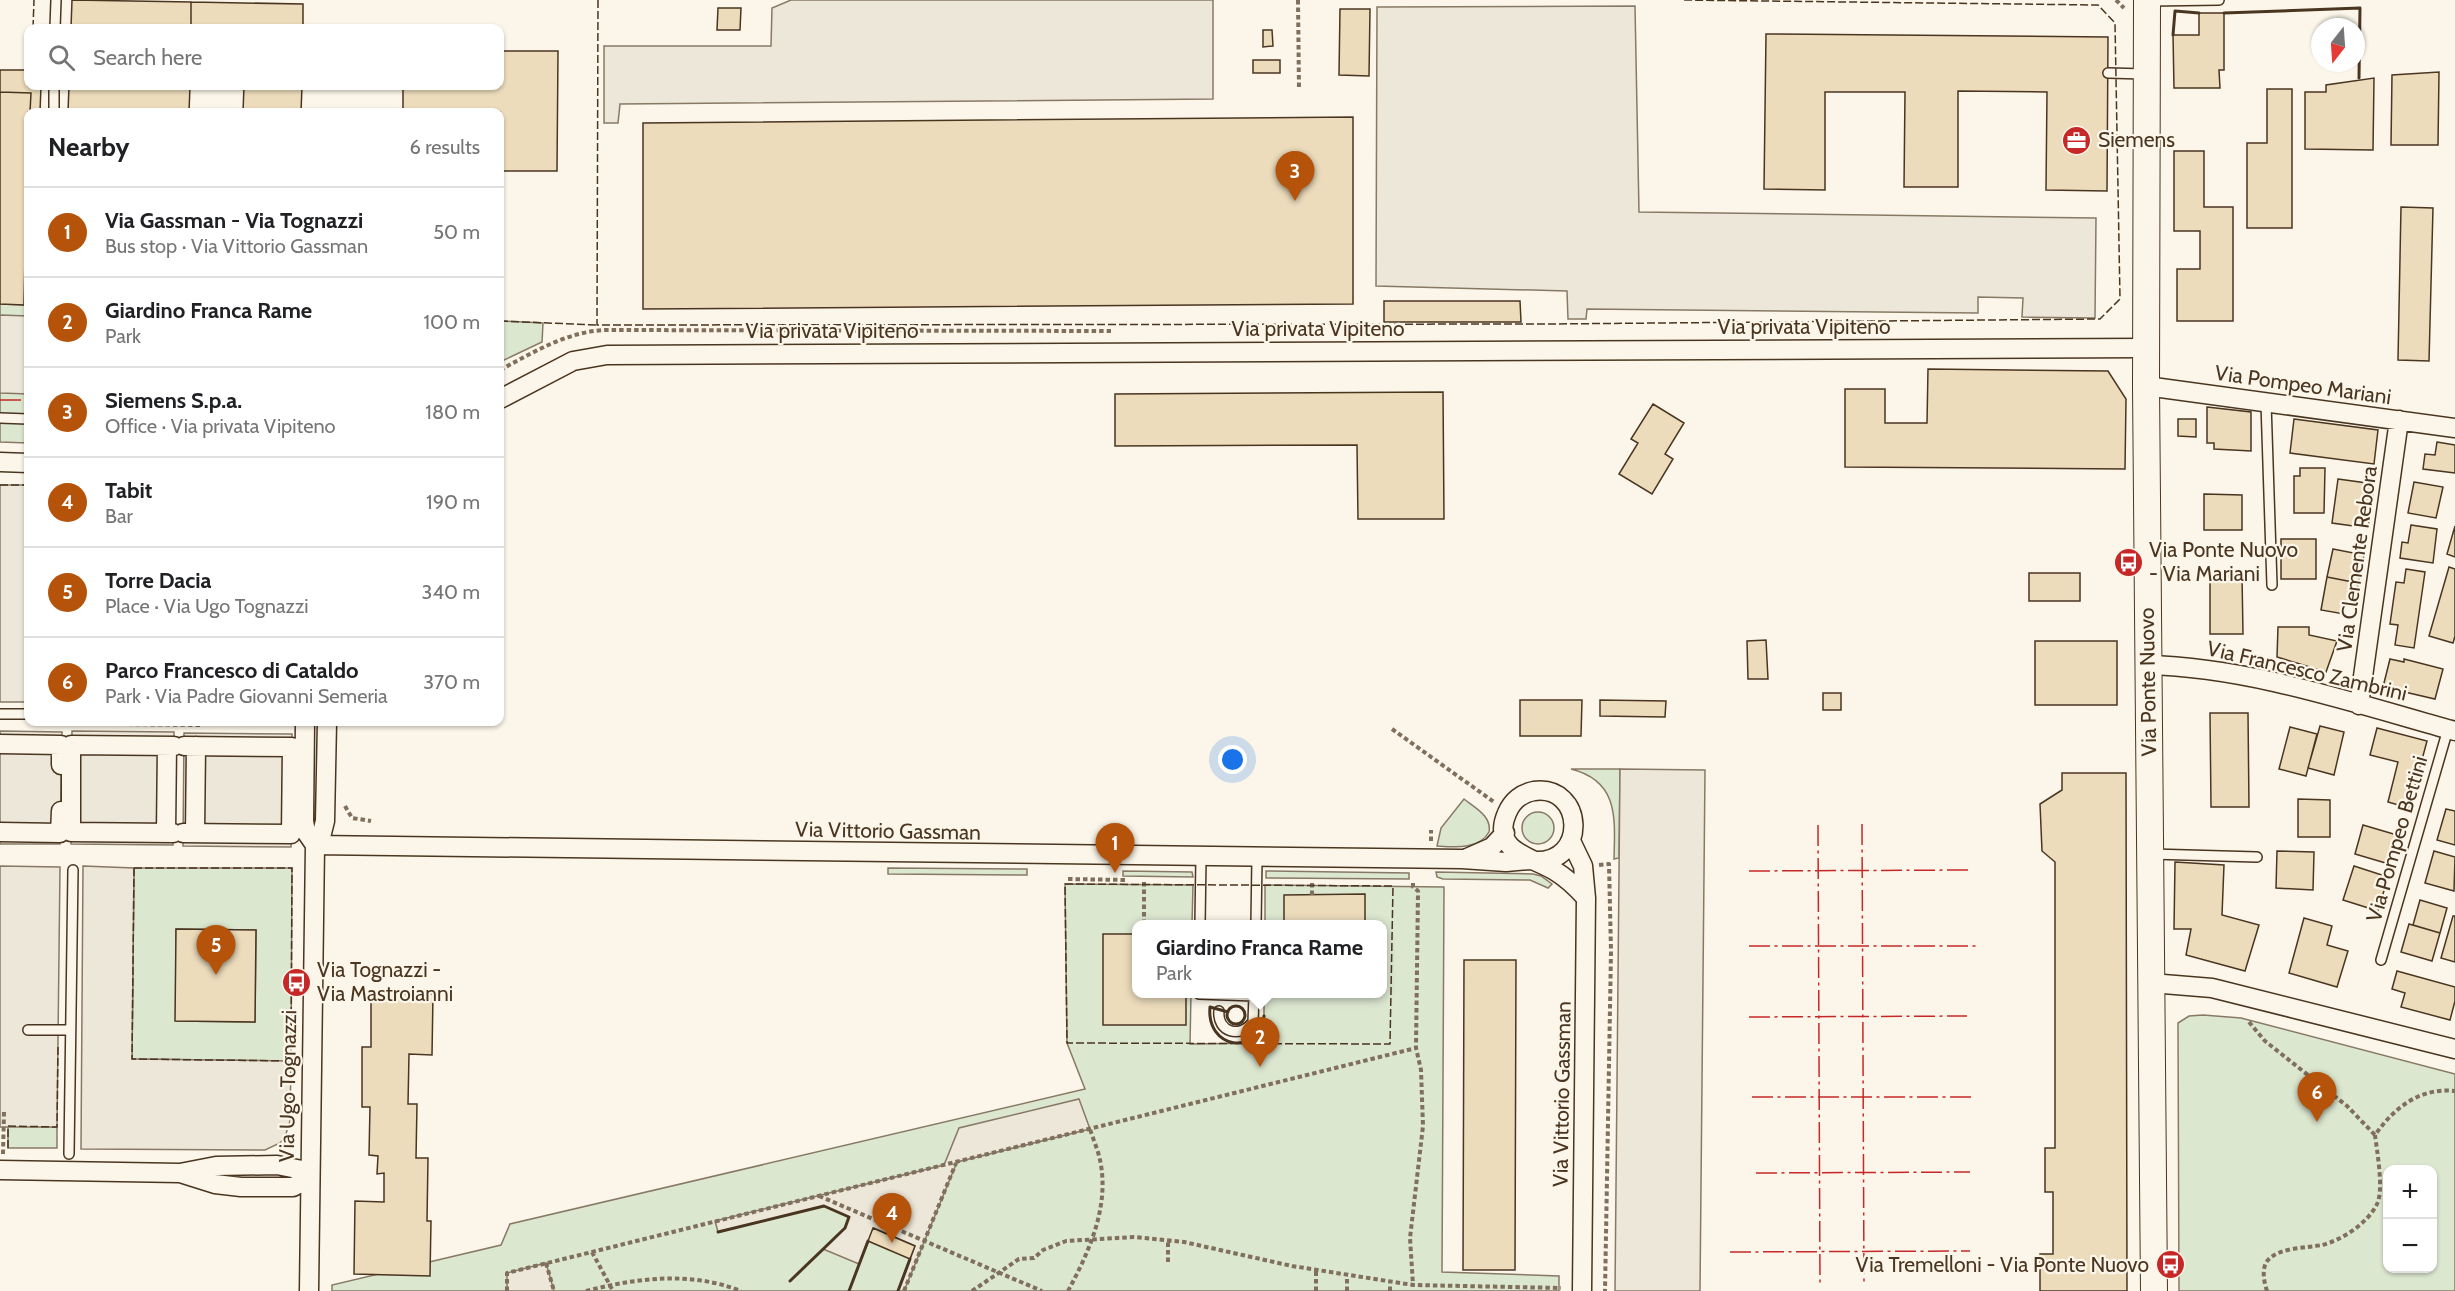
<!DOCTYPE html>
<html lang="en">
<head>
<meta charset="utf-8">
<style>
	body { margin:0; font-family:Cabin,sans-serif; background:#f6f6f6; color:#202124 }
	.controls { position:absolute; right:18px; bottom:18px; display:grid; overflow:hidden; border-radius:12px; box-shadow:0 2px 4px #0004 }
	.controls button { width:54px; height:54px; display:grid; place-items:center; padding:0; border:0; border-bottom:2px solid #e0e0e0; background:#fff; color:#202124; font:30px sans-serif }
	.compass { position:absolute; left:2311px; top:18px; width:54px; height:54px; border-radius:50%; background:#fff; box-shadow:0 2px 4px #0004; rotate:197deg }
	.you { position:absolute; left:1233px; top:760px; width:21px; height:21px; margin:-15px; border:4px solid #fff; border-radius:50%; background:#1a73e8; box-shadow:0 0 0 9px #1a73e833 }
	.badge { display:grid; place-items:center; width:39px; height:39px; border-radius:50%; background:#b45309; color:#fff; font-size:20px; font-weight:700 }
	.pin { position:absolute; translate:-50% -50px; filter:drop-shadow(0 2px 3px #0008) }
	.pin::after { content:''; position:absolute; top:32px; width:21px; height:18px; background:inherit; clip-path:polygon(0 0,100% 0,50% 100%) }
	.popup { position:absolute; left:1132px; top:920px; width:255px; height:78px; box-sizing:border-box; display:grid; place-content:center; border-radius:12px; background:#fff; filter:drop-shadow(0 2px 4px #0005); font-size:20px; white-space:nowrap; color:#757577 }
	.popup b { font-size:22px; color:#202124 }
	.popup::after { content:''; position:absolute; left:50%; top:100%; margin-left:-12px; border:12px solid transparent; border-top-color:#fff }
	.list { margin:0; padding:0; list-style:none }
	h2 { display:flex; justify-content:space-between; align-items:center; height:78px; margin:0; padding:0 24px; font-size:26px }
	h2 small { font-size:20px; font-weight:400; color:#757577 }
	.list li { display:grid; grid-template-columns:39px 1fr auto; gap:18px; align-items:center; box-sizing:border-box; height:90px; padding:0 24px; border-top:2px solid #e0e0e0 }
	.list b { display:block; font-size:22px; white-space:nowrap }
	.list p { margin:0; font-size:20px; white-space:nowrap; color:#757577 }
	.list em { font-size:20px; font-style:normal; color:#757577 }
	.icon { flex:none; width:33px; height:33px; fill:none; stroke:currentColor; stroke-width:2; stroke-linecap:round; stroke-linejoin:round }
	.map { position:relative; flex:none; width:2455px; height:1291px; overflow:hidden }
	.search { position:absolute; background:#fff; box-shadow:0 2px 4px #0004; left:24px; top:24px; width:480px; height:66px; display:flex; align-items:center; gap:15px; box-sizing:border-box; padding:0 21px; border-radius:12px; color:#757577; font-size:22px }
	.panel { position:absolute; background:#fff; box-shadow:0 2px 4px #0004; left:24px; top:108px; width:480px; height:618px; border-radius:12px }
	.map>svg:first-child { display:block }
	.green { fill:#dce7d0; stroke:#887966; stroke-width:1.5; fill-rule:evenodd }
	.parking { fill:#ede7d9; stroke:#887966; stroke-width:1.5 }
	.building { fill:#ecdcbc; stroke:#4a3520; stroke-width:1.5 }
	.lines { fill:none; stroke-linecap:round; stroke-linejoin:round }
	.lane-casing { stroke:#4a3520; stroke-width:12 }
	.street-casing { stroke:#4a3520; stroke-width:21 }
	.secondary-casing { stroke:#4a3520; stroke-width:28 }
	.path { stroke:#7f6f5c; stroke-width:4; stroke-dasharray:4.5 3; stroke-linecap:butt }
	.lane { stroke:#fbf6e9; stroke-width:9 }
	.street { stroke:#fbf6e9; stroke-width:18 }
	.secondary { stroke:#fbf6e9; stroke-width:26 }
	.fence { stroke:#4a3520; stroke-width:1.5; stroke-dasharray:8 3; stroke-linecap:butt }
	.wall { stroke:#4a3520; stroke-width:3 }
	.power { stroke:#c62828; stroke-width:1.5; stroke-dasharray:21 4.5 3 4.5; stroke-linecap:butt }
	.labels { text-anchor:middle; stroke-width:4.5; stroke-linejoin:round; paint-order:stroke }
	.poi-label { font-size:21px; fill:#4a3520; stroke:#fbf6e9; text-anchor:start }
	.street-label { font-size:21px; fill:#4a3520; stroke:#fbf6e9 }
</style>
</head>
<body>
<div class="map">
<svg width="2455" height="1291" viewBox="0 0 2455 1291">
	<rect width="100%" height="100%" fill="#fbf6e9"/>
	<!-- green -->
	<path class="green" d="M0,304L28,305V443L0,442Z
		M500,321L543,323L542,342L500,362Z
		M1571,769H1620L1619,858L1614,859C1615,818 1619,781 1571,769Z
		M1464,799C1475,808 1492,816 1489,832C1479,850 1454,847 1437,846L1441,828Z
		M1522 828a16 16 0 1 1 32 0a16 16 0 1 1-32 0Z
		M134,868H292L291,1061L132,1059ZM176,929L256,930L255,1022L176,1021Z
		M888,868L1027,869V875L888,874Z
		M1123,871L1192,872L1193,877L1123,876Z
		M1266,871L1409,873V879L1266,878Z
		M1436,872L1533,874L1541,876L1552,884L1548,888L1530,880L1443,879L1437,877Z
		M1065,884L1193,885L1192,924H1137V994H1191L1190,1044L1264,1043V994H1383V924H1265V885L1444,887L1442,1272L1559,1276V1291H332V1285L501,1245L510,1224L1085,1089L1067,1043Z
		M2203,1015L2241,1018L2455,1074V1291H2179L2178,1023L2189,1016ZM2388,1170H2432V1268H2388Z
		M8,1126L57,1127V1148H8Z"/>
	<!-- parking -->
	<path class="parking" d="M791,0H1213V99L620,104L618,123H604V46H771L772,8Z
		M1635,6L1639,212L2096,218L2095,318L2022,317L2023,298L1978,297V313L1587,309L1586,319H1568L1567,291L1376,286L1377,7Z
		M0,315L28,316V394L0,393Z
		M0,485H28V702H0Z
		M0,731L62,732L60,844H0Z
		M72,731L174,732L173,845L71,844Z
		M184,733L292,734L291,847L183,846Z
		M1620,769L1705,770L1700,1291H1615Z
		M0,866L60,867L57,1127H0Z
		M83,866L134,868L132,1059L291,1061L290,1121L285,1137L280,1143L265,1150L81,1149Z
		M1079,1099L1090,1129L957,1162L904,1291H898L915,1246L874,1228L859,1264L823,1249L845,1228L849,1217L824,1206L718,1232L715,1221L944,1165L959,1128Z
		M546,1263L554,1291H507V1273Z"/>
	<!-- building -->
	<path class="building" d="M72,0L191,2V28H71Z
		M191,2L303,4V28H191Z
		M718,8H741L740,30H717Z
		M1340,9H1370L1369,76L1339,75Z
		M2199,13H2224V70H2219L2220,88H2174L2173,35H2199Z
		M1263,30H1272L1273,46L1263,47Z
		M1766,34L2108,37L2107,191L2046,190L2047,92L1958,91V187H1904L1905,92H1825V190L1764,189Z
		M500,51H558L557,171H500V112H403V86H500Z
		M1253,60H1280V73H1253Z
		M0,70H28V86H41L40,112H30L31,93L0,92Z
		M2439,72L2438,145H2391L2392,75Z
		M2374,78L2373,150L2305,149V92H2326V85Z
		M69,86H190L189,112H68Z
		M244,86H302L301,112H243Z
		M2267,89H2292V228H2247V143H2267Z
		M0,92L31,93L30,112H28L24,305L0,304Z
		M1353,117V304L643,309V123Z
		M2174,151H2204V207H2233V321H2177V269H2200V231H2174Z
		M28,173V305H24Z
		M2401,207L2433,208L2429,361L2398,360Z
		M1384,301H1520L1521,322H1384Z
		M1928,369L2108,371L2126,399L2125,469L1845,467V389H1885V423H1927Z
		M1443,392L1444,519H1358L1357,445L1115,446V394Z
		M1653,404L1684,423L1665,454L1673,459L1652,494L1619,474L1638,443L1631,439Z
		M2207,407L2251,412V451L2214,449V443H2207Z
		M2178,419H2196V437L2178,436Z
		M2294,419L2378,430L2374,464L2290,453Z
		M2437,442L2455,445V473L2423,469L2425,454L2435,455Z
		M2300,468H2325L2324,513H2294V476H2300Z
		M2338,479L2374,484L2368,528L2332,523Z
		M2414,482L2443,487L2436,518L2408,513Z
		M2204,494L2242,495V530H2204Z
		M2411,525L2437,529L2433,563L2400,558L2402,542L2408,543Z
		M2455,526V557L2447,554Z
		M2281,539H2316V579H2281Z
		M2333,549L2364,555L2358,583L2327,577Z
		M2449,567L2455,569V636L2453,643L2429,636Z
		M2406,569L2425,572L2414,648L2395,645L2398,625L2390,624L2396,582L2404,583Z
		M2029,573H2080V601H2029Z
		M2210,576H2242L2243,634H2210Z
		M2327,577L2358,583L2355,604L2346,603L2344,614L2321,610Z
		M2278,627H2309V635L2337,641L2326,672L2277,657Z
		M1766,640L1768,679H1748L1747,641Z
		M2035,641H2117V705H2035Z
		M2390,659L2404,662V659L2443,669L2435,699L2383,687Z
		M1823,693H1841V710H1823Z
		M1520,700H1582L1581,736H1520Z
		M1600,700L1666,701L1665,717L1600,716Z
		M2210,713H2248L2249,807H2211Z
		M2320,726L2344,732L2334,775L2308,768Z
		M2290,727L2317,734L2306,776L2279,769Z
		M2377,728L2427,741L2409,808L2388,802L2398,762L2370,755Z
		M2062,773H2126L2127,1291H2040V1254H2053V1192H2045V1148H2055V862L2042,851L2040,804L2062,790Z
		M2298,799L2330,800V837H2298Z
		M2446,809L2455,811V845L2437,840Z
		M2363,825L2397,835L2389,864L2355,854Z
		M2277,851L2314,852L2313,890L2276,888Z
		M2434,851L2455,857L2454,891L2425,883Z
		M2175,862L2224,865L2222,915L2259,925L2245,971L2186,955L2191,929H2174Z
		M2354,866L2388,877L2378,911L2343,900Z
		M1365,894V924H1284V895Z
		M2420,900L2447,908L2440,933L2413,925Z
		M2453,916H2455V962L2441,958Z
		M2304,918L2332,926L2327,945L2348,951L2337,987L2289,973Z
		M2409,924L2440,933L2432,961L2401,952Z
		M176,929L256,930L255,1022L175,1021Z
		M1103,934H1137V994H1186V1025H1103Z
		M1464,960H1516L1515,1270H1463Z
		M2397,971L2455,987V1001L2450,1020L2401,1007L2405,993L2392,989Z
		M371,993L433,994L432,1055L409,1054L408,1104H417L416,1158H428L427,1221H431L430,1276L354,1274L355,1201L384,1202V1173L377,1174L378,1156L369,1155L370,1107H362V1047H371Z
		M873,1228L915,1246L910,1259L868,1241Z"/>
	<g class="lines">
		<defs>
			<path id="lane" d="M2150,1L2219,0
				M55,28L56,0
				M2108,73L2145,74
				M54,112V86
				M2266,403L2272,585
				M0,418L28,419
				M0,714H28
				M2151,854L2257,857
				M1200,924L1201,857
				M1256,924L1257,858
				M2381,960L2448,729
				M1199,994L1254,996V994
				M1219,1011C1217,1032 1240,1039 1253,1022L1254,996
				M28,1030H70
				M69,1154L73,870"/>
			<path id="street" d="M2146,386L2455,428
				M500,399L573,361L607,355L2146,348
				M0,462L28,463
				M2147,665C2249,667 2357,704 2455,731
				M2359,705L2399,420
				M305,722L304,821L306,832L315,845
				M0,744L61,745V765
				M0,832L60,833L61,811
				M166,833L167,746
				M173,833L71,832V745L174,746
				M183,833L291,834L292,747L184,746
				M195,833L196,746
				M1571,841L1583,866L1586,898L1582,1291
				M315,845L1462,859L1506,862L1530,860
				M1467,858L1492,847L1505,833
				M1534,861C1589,864 1584,784 1534,791C1522,793 1512,801 1507,813C1490,851 1532,857 1555,871C1567,878 1577,888 1586,898
				M2151,983L2212,988L2455,1049
				M0,1170L180,1173L216,1166L277,1165L302,1170L309,1178
				M180,1173L215,1184L241,1187H293L309,1178
				M309,1291L315,845L322,833L325,821L327,722"/>
			<path id="secondary" d="M2147,0L2146,386L2154,1291"/>
		</defs>
		<!-- lane casing -->
		<use href="#lane" class="lane-casing"/>
		<!-- street casing -->
		<use href="#street" class="street-casing"/>
		<!-- secondary casing -->
		<use href="#secondary" class="secondary-casing"/>
		<!-- path -->
		<path class="path" d="M1298,0L1299,90
			M2116,0L2124,8
			M500,370C534,352 566,332 605,330L1111,331
			M38,723L201,725
			M1392,729L1494,802
			M345,806L352,818L371,821
			M1431,841V830
			M1599,865L1609,864L1611,951L1605,1291
			M1068,879L1126,880
			M1413,883V887L1418,891L1416,1048L1421,1070L1423,1126L1410,1238L1413,1285
			M1312,895V882
			M1144,924V880
			M2249,1022L2265,1041L2347,1106L2375,1135
			M3,1154L4,1112
			M819,1196L1042,1291
			M592,1252L613,1291
			M1168,1262V1240
			M546,1263L554,1291
			M507,1291V1273L1416,1048
			M586,1291C637,1278 690,1271 741,1291
			M904,1291L956,1163
			M972,1291L1019,1259L1034,1258L1043,1250L1066,1241L1134,1237L1184,1242L1292,1266L1413,1285L1561,1288
			M1068,1291C1089,1252 1110,1206 1100,1160C1098,1150 1093,1139 1090,1129
			M1316,1291V1270
			M1347,1291V1276
			M1390,1291V1282
			M2267,1291C2264,1282 2261,1268 2268,1260C2280,1247 2307,1248 2322,1245C2342,1240 2368,1223 2377,1204C2384,1190 2377,1151 2375,1135C2394,1108 2420,1087 2455,1091"/>
		<!-- lane -->
		<use href="#lane" class="lane"/>
		<!-- street -->
		<use href="#street" class="street"/>
		<!-- secondary -->
		<use href="#secondary" class="secondary"/>
		<!-- fence -->
		<path class="fence" d="M598,0L597,325L1548,324L2100,319L2120,299L2115,23L2098,5L1682,0
			M33,28L34,0
			M500,321L597,325
			M0,485H28
			M134,868H292L291,1061L132,1059Z
			M1065,884L1393,886L1390,1044L1067,1043Z
			M8,1148V1126L57,1127L58,1046"/>
		<!-- wall -->
		<path class="wall" d="M2224,13L2360,8L2359,78
			M2173,35L2175,11L2199,13
			M1227 1015a9 9 0 1 1 18 0a9 9 0 1 1-18 0Z
			M1228,1012L1210,1007C1206,1049 1258,1057 1264,1016
			M718,1232L824,1206L849,1217L845,1228L790,1281
			M849,1291L868,1241
			M898,1291L910,1259"/>
		<!-- power -->
		<path class="power" d="M0,400H28
			M1862,824L1864,1283
			M1818,825L1820,1284
			M1749,871L1968,870
			M1749,946H1976
			M1749,1017L1967,1016
			M1752,1097H1974
			M1756,1173L1970,1172
			M1730,1252L1970,1251"/>
	</g>
	<!-- icons -->
	<defs>
		<symbol id="office-disc" viewBox="-11 -11 22 22"><circle r="9.5" fill="#c62828" stroke="#fbf6e9"/><path d="M-6-3h4V-5.5h4V-3h4V5H-6ZM-1-4.5V-3h2v-1.5ZM-6 0V1H6V0Z" fill="#fff"/></symbol>
		<symbol id="bus-disc" viewBox="-11 -11 22 22"><circle r="9.5" fill="#c62828" stroke="#fbf6e9"/><path d="M-5-6H5V4H4V6H2V4H-2V6H-4V4H-5ZM-3.5-4V0h7V-4ZM-3.5 1.2v1.5H-2V1.2ZM2 1.2v1.5H3.5V1.2Z" fill="#fff"/></symbol>
	</defs>
	<g fill-rule="evenodd">
		<use href="#office-disc" x="2060" y="124" width="33" height="33"/>
		<use href="#bus-disc" x="2112" y="546" width="33" height="33"/>
		<use href="#bus-disc" x="280" y="966" width="33" height="33"/>
		<use href="#bus-disc" x="2154" y="1248" width="33" height="33"/>
	</g>
	<g class="labels">
		<!-- poi labels -->
		<g class="poi-label">
			<text x="2098" y="147">Siemens</text>
			<text x="2149" y="557">Via Ponte Nuovo<tspan x="2149" dy="24">- Via Mariani</tspan></text>
			<text x="317" y="977">Via Tognazzi -<tspan x="317" dy="24">Via Mastroianni</tspan></text>
			<text x="2149" y="1272" text-anchor="end">Via Tremelloni - Via Ponte Nuovo</text>
		</g>
		<!-- street labels -->
		<g class="street-label">
			<text x="1804" y="334">Via privata Vipiteno</text>
			<text x="1318" y="336">Via privata Vipiteno</text>
			<text x="832" y="338">Via privata Vipiteno</text>
			<text transform="translate(2303 385) rotate(8)" y="7">Via Pompeo Mariani</text>
			<text transform="translate(2357 559) rotate(-82)" y="7">Via Clemente Rebora</text>
			<text transform="translate(2307 671) rotate(13)" y="7">Via Francesco Zambrini</text>
			<text transform="translate(2148 682) rotate(-91)" y="7">Via Ponte Nuovo</text>
			<text transform="translate(888 831) rotate(1)" y="7">Via Vittorio Gassman</text>
			<text transform="translate(2397 839) rotate(-74)" y="7">Via Pompeo Bettini</text>
			<text transform="translate(288 1086) rotate(-89)" y="7">Via Ugo Tognazzi</text>
			<text transform="translate(1562 1094) rotate(-89)" y="7">Via Vittorio Gassman</text>
		</g>
	</g>
</svg>
<div class="controls">
<button>+</button>
<button>−</button>
</div>
<svg class="compass" viewBox="-18 -18 36 36"><path d="M0-13l5 13h-10z" fill="#e53935"/><path d="M0 13l5-13h-10z" fill="#757577"/></svg>
<div class="you"></div>
<div class="pin badge" style="left:1115px;top:873px">1</div>
<div class="pin badge" style="left:1260px;top:1067px">2</div>
<div class="popup"><b>Giardino Franca Rame</b>Park</div>
<div class="pin badge" style="left:1295px;top:201px">3</div>
<div class="pin badge" style="left:892px;top:1243px">4</div>
<div class="pin badge" style="left:216px;top:975px">5</div>
<div class="pin badge" style="left:2317px;top:1122px">6</div>
<div class="search"><svg class="icon" aria-label="search" viewBox="0 0 24 24"><circle cx="10" cy="10" r="6"/><path d="M15 15l6 6"/></svg>Search here</div>
<section class="panel">
<h2>Nearby<small>6 results</small></h2>
<ul class="list">
<li><span class="badge">1</span><div><b>Via Gassman - Via Tognazzi</b><p>Bus stop · Via Vittorio Gassman</p></div><em>50 m</em></li>
<li><span class="badge">2</span><div><b>Giardino Franca Rame</b><p>Park</p></div><em>100 m</em></li>
<li><span class="badge">3</span><div><b>Siemens S.p.a.</b><p>Office · Via privata Vipiteno</p></div><em>180 m</em></li>
<li><span class="badge">4</span><div><b>Tabit</b><p>Bar</p></div><em>190 m</em></li>
<li><span class="badge">5</span><div><b>Torre Dacia</b><p>Place · Via Ugo Tognazzi</p></div><em>340 m</em></li>
<li><span class="badge">6</span><div><b>Parco Francesco di Cataldo</b><p>Park · Via Padre Giovanni Semeria</p></div><em>370 m</em></li>
</ul>
</section>
</div>
</body>
</html>
